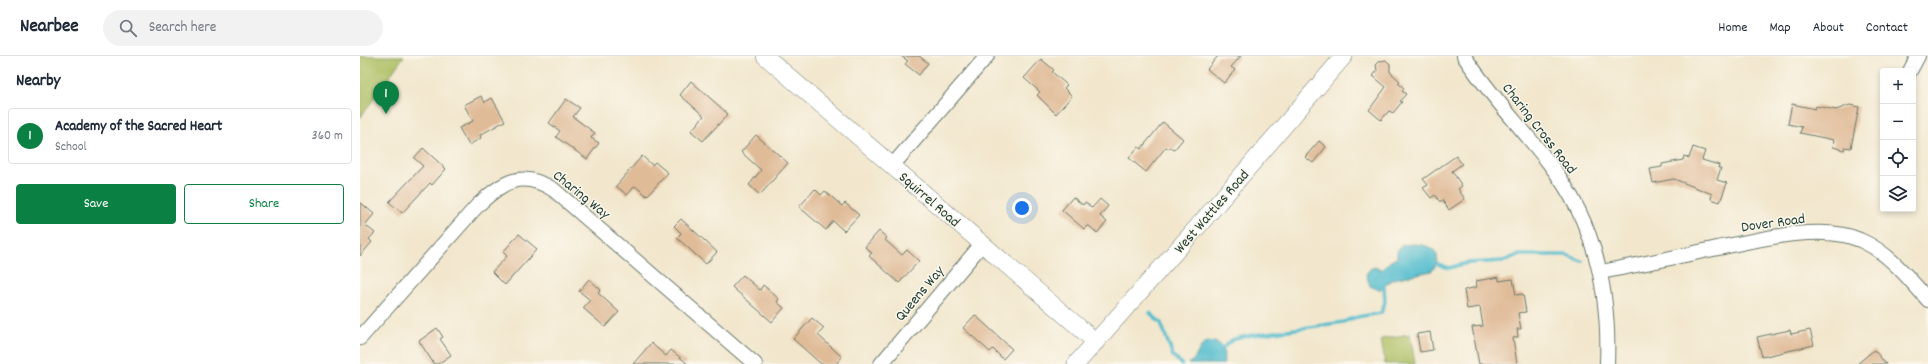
<!DOCTYPE html>
<html lang="en">
<head>
<meta charset="utf-8">
<style>
	body { margin:0; font-family:Dekko,sans-serif; background:#f2f2f3; color:#1f2937 }
	.controls { position:absolute; right:12px; top:12px; display:grid; overflow:hidden; border-radius:4px; box-shadow:0 2px 6px #0003 }
	.controls button { width:36px; height:36px; display:grid; place-items:center; padding:0; border:0; border-bottom:1px solid #e0e1e3; background:#fff; color:#1f2937; font:20px sans-serif }
	.you { position:absolute; left:662px; top:152px; width:14px; height:14px; margin:-10px; border:3px solid #fff; border-radius:50%; background:#1a73e8; box-shadow:0 0 0 6px #1a73e833 }
	.badge { display:grid; place-items:center; width:26px; height:26px; border-radius:50%; background:#0b8043; color:#fff; font-size:13px; font-weight:700 }
	.pin { position:absolute; translate:-50% -33px; filter:drop-shadow(0 1px 2px #0008) }
	.pin::after { content:''; position:absolute; top:21px; width:14px; height:12px; background:inherit; clip-path:polygon(0 0,100% 0,50% 100%) }
	.list { margin:0; padding:0; list-style:none }
	h2 { display:flex; justify-content:space-between; align-items:center; height:52px; margin:0; padding:0 16px; font-size:17px }
	h2 small { font-size:13px; font-weight:400; color:#747a83 }
	.list li { display:grid; grid-template-columns:26px 1fr auto; gap:12px; align-items:center; box-sizing:border-box; height:56px; margin:0 8px 8px; padding:0 8px; border:1px solid #e0e1e3; border-radius:4px }
	.list b { display:block; font-size:15px; white-space:nowrap }
	.list p { margin:0; font-size:13px; white-space:nowrap; color:#747a83 }
	.list em { font-size:13px; font-style:normal; color:#747a83 }
	.actions { display:flex; gap:8px; padding:12px 16px }
	.actions a { flex:1; padding:9px 0; border:1px solid #0b8043; border-radius:4px; text-align:center; font-size:14px; color:#0b8043 }
	.actions .main { background:#0b8043; color:#fff }
	.icon { flex:none; width:22px; height:22px; fill:none; stroke:currentColor; stroke-width:2; stroke-linecap:round; stroke-linejoin:round }
	.map { position:relative; flex:none; width:1568px; height:308px; overflow:hidden }
	header { display:flex; align-items:center; gap:24px; box-sizing:border-box; height:56px; padding:0 20px; background:#fff; border-bottom:1px solid #e0e1e3 }
	header strong { font-size:19px }
	nav { display:flex; gap:22px; margin-inline-start:auto; font-size:14px }
	.search { width:280px; height:36px; background:#f2f2f3; display:flex; align-items:center; gap:10px; box-sizing:border-box; padding:0 14px; border-radius:22px; color:#747a83; font-size:15px }
	main { display:flex }
	aside { flex:1; background:#fff }
	.map>svg:first-child { display:block }
	.green { fill:#acbe61; stroke:#667e4a }
	.water { fill:#51bccd; stroke:#387c80 }
	.lines { fill:none; stroke-linecap:round; stroke-linejoin:round }
	.stream { stroke:#51bccd; stroke-width:3.5 }
	.building { fill:#e0bb98 }
	.minor-casing { stroke:#69786a; stroke-width:16 }
	.tertiary-casing { stroke:#69786a; stroke-width:18 }
	.minor { stroke:#fff; stroke-width:14 }
	.tertiary { stroke:#fff; stroke-width:17 }
	.labels { text-anchor:middle; stroke-width:3; stroke-linejoin:round; paint-order:stroke }
	.street-label { font-size:15px; fill:#1f3d34; stroke:#fbf7ec }
</style>
</head>
<body>
<header>
<strong>Nearbee</strong>
<div class="search"><svg class="icon" aria-label="search" viewBox="0 0 24 24"><circle cx="10" cy="10" r="6"/><path d="M15 15l6 6"/></svg>Search here</div>
<nav><a>Home</a><a>Map</a><a>About</a><a>Contact</a></nav>
</header>
<main>
<aside>
<h2>Nearby<small></small></h2>
<ul class="list">
<li><span class="badge">1</span><div><b>Academy of the Sacred Heart</b><p>School</p></div><em>360 m</em></li>
</ul>
<div class="actions"><a class="main">Save</a><a>Share</a></div>
</aside>
<div class="map">
<svg width="1568" height="308" viewBox="0 0 1568 308">
	<rect width="100%" height="100%" fill="#fbf7ec"/>
	<filter id="ink" filterUnits="userSpaceOnUse"><feTurbulence type="fractalNoise" baseFrequency=".025" numOctaves="2"/><feDisplacementMap in="SourceGraphic" scale="8" xChannelSelector="R" yChannelSelector="G"/><feConvolveMatrix kernelMatrix="1 2 1 2 8 2 1 2 1" color-interpolation-filters="sRGB"/></filter>
	<filter id="wash" filterUnits="userSpaceOnUse"><feTurbulence type="fractalNoise" baseFrequency=".012" numOctaves="4" result="noise"/><feDisplacementMap in="SourceGraphic" scale="16" xChannelSelector="R" yChannelSelector="G"/><feGaussianBlur stdDeviation="0.9" result="paint"/><feColorMatrix in="noise" values="0 0 0 0 0 0 0 0 0 0 0 0 0 0 0 0 0 1.4 0 .05"/><feComposite in="paint" operator="in"/></filter>
	<g filter="url(#wash)">
		<rect width="100%" height="100%" fill="#f2e7cd"/>
		<!-- green -->
		<path class="green" d="M0,0H44L0,62Z
			M1050,278L1055,308H1025L1021,283Z"/>
		<!-- water -->
		<path class="water" d="M1052,188C1070,188 1086,196 1072,215L1033,223L1019,234L1010,230L1006,218L1010,213L1015,211L1021,214C1027,209 1030,204 1037,202V195L1042,189Z
			M848,285C867,287 863,295 864,308H828C839,302 837,290 848,285Z"/>
		<g class="lines">
			<!-- stream -->
			<path class="stream" d="M1078,208L1089,212L1107,207L1143,205L1158,199H1207L1222,205
				M790,257L801,267L813,300L822,308
				M863,292L872,284L887,280L984,266C996,259 1008,260 1021,257L1025,246L1024,230"/>
		</g>
		<g id="blocks">
			<!-- building -->
			<path class="building" d="M541,0H559L568,7L559,19L545,8L548,5Z
				M858,0H881L871,11L875,14L864,27L847,13Z
				M681,3L694,14L692,16L707,29L704,32L712,40L696,58L677,39L680,36L664,22Z
				M1026,4L1030,8V16L1040,25L1038,27L1044,32L1042,35L1046,38L1040,45L1042,46L1033,57L1029,55L1021,64L1009,54L1026,31L1013,20L1017,15L1016,9L1020,5Z
				M331,25L368,58L343,85L331,75L344,60L320,39Z
				M121,40L125,46L132,42L145,65L120,79L121,82L109,89L99,72L113,65L104,49Z
				M206,43L220,52L213,61L235,77L231,82L239,87L227,103L196,81L200,75L189,67Z
				M1432,48L1455,53L1456,50L1476,54L1490,49L1499,51L1491,92L1485,91L1484,94L1473,91L1474,84L1440,77L1442,71L1428,68Z
				M803,66L823,83L814,94L810,91L809,93L806,91L786,116L769,102L778,91L781,93Z
				M396,79L428,107L400,139L389,129L401,114L381,96Z
				M959,85L966,91L953,107L945,101Z
				M1333,91L1345,95L1342,104L1359,109L1358,112H1361L1357,124L1367,127L1360,146L1351,143L1352,138L1314,123L1293,127L1290,113L1302,111V108L1323,104L1324,100L1329,102Z
				M63,92L86,113L72,129L70,127L42,157L29,146L63,110L54,102Z
				M282,100L292,109L295,106L308,117L287,140L275,130L267,139L256,130Z
				M1096,100L1102,108L1092,115L1102,130L1098,133L1105,143L1089,154L1082,144L1080,146L1075,139L1071,142L1063,132L1068,129L1063,123Z
				M455,133L461,139L465,135L482,150L485,147L499,159L484,175L473,165L466,174L439,151Z
				M713,141L723,149L725,146L732,152L740,143L748,150L740,160L747,166L737,177L728,169L724,173L702,154Z
				M0,146L14,158L5,169L15,177L9,183L12,186L0,200Z
				M321,163L357,196L346,208L317,182L321,177L314,170Z
				M519,175L527,182L525,184L542,199L547,194L559,205L539,227L509,200L512,197L505,191Z
				M159,178L177,193L145,229L132,216L147,200L143,196Z
				M383,219L400,234L403,229L419,243L417,246L424,252L412,266L372,231Z
				M1139,221V225L1153,223L1156,239L1163,238L1166,256L1158,257L1161,273H1157L1158,281L1153,282L1157,308H1119L1112,271L1123,270L1120,251L1107,253L1104,234L1117,231L1116,225Z
				M229,223L241,234L238,237L259,256L245,271L223,252L230,244L219,235Z
				M615,259L652,293L643,303L633,293L630,296L603,272Z
				M452,262L464,272L458,279L482,301L476,308H461L433,283Z
				M77,272L83,281L80,283L91,299L78,308H74L59,285Z
				M1430,274L1431,278L1450,274L1454,289L1402,301L1397,281Z
				M1070,276L1073,294L1060,296L1057,278Z
				M291,287L306,300L311,294L328,308H273Z
				M1514,294L1526,308H1497Z"/>
		</g>
	</g>
	<g filter="url(#ink)">
		<use href="#blocks" fill-opacity="0" stroke="#69786a" stroke-width="1"/>
		<g class="lines">
			<defs>
				<path id="minor" d="M1104,0C1129,38 1161,71 1189,107C1234,165 1250,236 1247,308
					M1550,15L1558,0
					M532,110L627,0
					M1241,216C1277,209 1312,202 1348,194C1389,186 1461,166 1500,184C1528,196 1548,221 1568,244
					M0,282L117,150C142,126 161,113 194,134L395,308
					M521,308L622,188"/>
				<path id="tertiary" d="M405,0L736,286
					M716,308L840,168L984,0"/>
			</defs>
			<!-- minor casing -->
			<use href="#minor" class="minor-casing"/>
			<!-- tertiary casing -->
			<use href="#tertiary" class="tertiary-casing"/>
			<!-- minor -->
			<use href="#minor" class="minor"/>
			<!-- tertiary -->
			<use href="#tertiary" class="tertiary"/>
		</g>
	</g>
	<g class="labels">
		<!-- street labels -->
		<g class="street-label">
			<text transform="translate(1180 72) rotate(52)" y="5">Charing Cross Road</text>
			<text transform="translate(222 138) rotate(39)" y="5">Charing Way</text>
			<text transform="translate(570 143) rotate(41)" y="5">Squirrel Road</text>
			<text transform="translate(851 155) rotate(-49)" y="5">West Wattles Road</text>
			<text transform="translate(1413 166) rotate(-8)" y="5">Dover Road</text>
			<text transform="translate(559 237) rotate(-50)" y="5">Queens Way</text>
		</g>
	</g>
</svg>
<div class="controls">
<button>+</button>
<button>−</button>
<button><svg class="icon" aria-label="locate" viewBox="0 0 24 24"><circle cx="12" cy="12" r="6"/><path d="M12 2v4M12 18v4M2 12h4M18 12h4"/></svg></button>
<button><svg class="icon" aria-label="layers" viewBox="0 0 24 24"><path d="M12 4l9 5-9 5-9-5zM3 14l9 5 9-5"/></svg></button>
</div>
<div class="you"></div>
<div class="pin badge" style="left:26px;top:58px">1</div>
</div>
</main>
</body>
</html>
